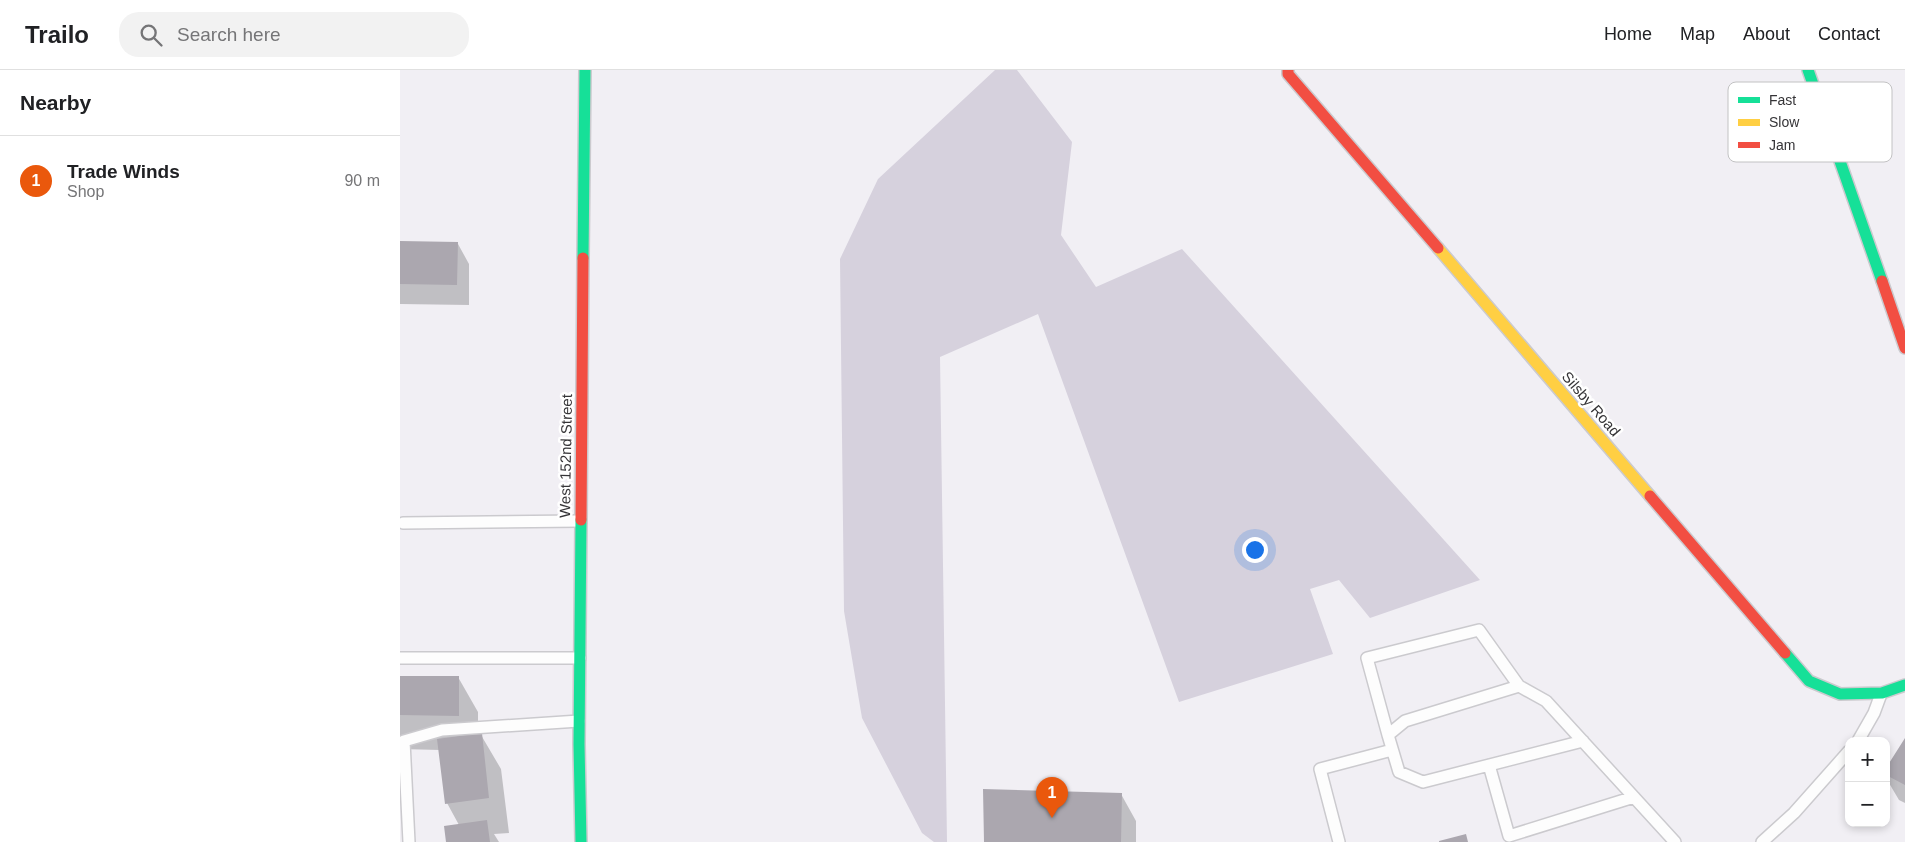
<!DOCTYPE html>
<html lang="en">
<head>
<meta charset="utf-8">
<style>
	body { margin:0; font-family:Arial,sans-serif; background:#f2f2f2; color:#202124 }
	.controls { position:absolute; right:15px; bottom:15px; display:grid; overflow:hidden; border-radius:10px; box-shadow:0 2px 8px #0003 }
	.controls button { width:45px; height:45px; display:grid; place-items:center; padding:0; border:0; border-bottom:1px solid #e0e0e0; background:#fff; color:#202124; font:25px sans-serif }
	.you { position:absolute; left:854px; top:479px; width:18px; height:18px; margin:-12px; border:4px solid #fff; border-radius:50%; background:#1a73e8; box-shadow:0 0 0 8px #1a73e833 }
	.badge { display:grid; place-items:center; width:32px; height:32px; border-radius:50%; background:#ea580c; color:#fff; font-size:16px; font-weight:700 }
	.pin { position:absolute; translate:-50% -41px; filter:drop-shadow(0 1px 2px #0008) }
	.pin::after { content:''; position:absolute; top:26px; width:18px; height:15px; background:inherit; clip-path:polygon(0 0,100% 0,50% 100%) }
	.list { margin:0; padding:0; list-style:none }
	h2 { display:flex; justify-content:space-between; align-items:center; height:65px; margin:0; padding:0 20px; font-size:21px }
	h2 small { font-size:16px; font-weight:400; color:#757577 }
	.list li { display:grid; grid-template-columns:32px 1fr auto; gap:15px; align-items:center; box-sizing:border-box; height:90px; padding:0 20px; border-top:1px solid #e0e0e0 }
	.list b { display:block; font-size:19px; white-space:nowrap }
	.list p { margin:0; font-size:16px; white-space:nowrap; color:#757577 }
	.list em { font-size:16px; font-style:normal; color:#757577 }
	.icon { flex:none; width:28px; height:28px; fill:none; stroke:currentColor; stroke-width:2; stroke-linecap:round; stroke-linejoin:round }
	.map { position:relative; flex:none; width:1505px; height:772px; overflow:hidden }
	header { display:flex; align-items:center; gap:30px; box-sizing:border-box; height:70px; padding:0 25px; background:#fff; border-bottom:1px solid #e0e0e0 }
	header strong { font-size:24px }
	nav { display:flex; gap:28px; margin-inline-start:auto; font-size:18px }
	.search { width:350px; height:45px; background:#f2f2f2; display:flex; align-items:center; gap:12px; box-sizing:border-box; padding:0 18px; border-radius:20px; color:#757577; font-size:19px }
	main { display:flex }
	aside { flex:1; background:#fff }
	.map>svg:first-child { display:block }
	.green { fill:#d6d1dd }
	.shadow { fill:#0003 }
	.building { fill:#aba7af }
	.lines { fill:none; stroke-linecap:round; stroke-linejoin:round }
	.lane-casing { stroke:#cbcace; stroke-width:14 }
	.fast-casing { stroke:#cbcace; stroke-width:14 }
	.slow-casing { stroke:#cbcace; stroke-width:14 }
	.jam-casing { stroke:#cbcace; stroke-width:14 }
	.lane { stroke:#fdfdfd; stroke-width:11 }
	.fast { stroke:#16e098; stroke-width:11 }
	.slow { stroke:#ffcf43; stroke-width:11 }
	.jam { stroke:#f24e42; stroke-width:11 }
	.labels { text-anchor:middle; stroke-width:5; stroke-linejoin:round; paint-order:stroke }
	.street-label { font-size:15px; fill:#353437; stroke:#fff }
	.key { fill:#fff; stroke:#c2c2c3; stroke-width:1 }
	.key-label { font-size:14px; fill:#353437 }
</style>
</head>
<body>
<header>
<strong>Trailo</strong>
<div class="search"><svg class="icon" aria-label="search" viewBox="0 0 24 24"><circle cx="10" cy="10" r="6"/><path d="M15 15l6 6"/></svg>Search here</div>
<nav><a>Home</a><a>Map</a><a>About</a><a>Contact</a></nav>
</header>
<main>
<aside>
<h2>Nearby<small></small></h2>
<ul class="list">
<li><span class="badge">1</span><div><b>Trade Winds</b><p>Shop</p></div><em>90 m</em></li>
</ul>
</aside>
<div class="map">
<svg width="1505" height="772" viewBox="0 0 1505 772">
	<rect width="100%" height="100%" fill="#f1eff4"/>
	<!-- green -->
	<path class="green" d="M595,0H617L672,72L661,165L696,217L782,179L1080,510L970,548L939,510L910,519L933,584L779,632L638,244L540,287L547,772H534L522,763L462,648L444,541L440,189L478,109Z"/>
	<!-- shadow -->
	<path class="shadow" d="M0,172L58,174L69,194V235L0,234Z
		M0,607H58L78,642V665H81L101,699L109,763L94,764L99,772H47L59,755L47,733L40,680L0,679Z
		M1505,671V733L1499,730L1486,708V699Z
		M721,724L736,751V772H585Z"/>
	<!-- building -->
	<path class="building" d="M0,171L58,172L57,215L0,214Z
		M0,606H59V646L0,645Z
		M82,663L89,728L45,734L37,669Z
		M1505,668V715L1486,705V698Z
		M583,719L722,723L721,772H584Z
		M87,750L90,772H46L44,756Z
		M1066,764L1068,772H1039V771Z"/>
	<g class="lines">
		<defs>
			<path id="lane" d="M3,453L181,451
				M0,588H180
				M988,665L967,588L1079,560L1119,616
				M1183,671L1023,712L999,702L988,665L1005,651L1119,616L1146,631L1275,772
				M1458,671L1474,643L1481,624
				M1089,695L1109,766L1234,727
				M9,772L4,671L42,660L179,651
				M939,772L920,699L992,680
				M1362,772L1394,743L1449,681"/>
			<path id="fast" d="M1408,0L1482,211
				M183,188L185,0
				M181,450L179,674L181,772
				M1385,583L1409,611L1440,624L1482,623L1505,615"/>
			<path id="slow" d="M1038,178L1250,426"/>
			<path id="jam" d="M888,0V4L1038,178
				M1482,211L1505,278
				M1250,426L1385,583
				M181,450L183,188"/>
		</defs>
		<!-- lane casing -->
		<use href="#lane" class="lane-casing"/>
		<!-- fast casing -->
		<use href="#fast" class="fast-casing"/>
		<!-- slow casing -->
		<use href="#slow" class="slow-casing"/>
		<!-- jam casing -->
		<use href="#jam" class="jam-casing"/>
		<!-- lane -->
		<use href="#lane" class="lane"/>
		<!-- fast -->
		<use href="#fast" class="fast"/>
		<!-- slow -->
		<use href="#slow" class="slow"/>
		<!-- jam -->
		<use href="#jam" class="jam"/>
	</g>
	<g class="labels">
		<!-- street labels -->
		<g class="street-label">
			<text transform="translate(1191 334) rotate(49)" y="5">Silsby Road</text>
			<text transform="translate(166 386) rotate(-89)" y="5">West 152nd Street</text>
		</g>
	</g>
	<!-- legend -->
	<rect x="1328" y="12" width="164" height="80" rx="8" class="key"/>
	<rect x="1338" y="27" width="22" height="6" fill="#16e098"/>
	<rect x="1338" y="49" width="22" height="7" fill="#ffcf43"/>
	<rect x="1338" y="72" width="22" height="6" fill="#f24e42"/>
	<g class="key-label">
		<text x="1369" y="35">Fast</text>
		<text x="1369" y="57">Slow</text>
		<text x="1369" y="80">Jam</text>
	</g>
</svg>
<div class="controls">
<button>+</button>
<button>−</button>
</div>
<div class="you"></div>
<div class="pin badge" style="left:652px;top:748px">1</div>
</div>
</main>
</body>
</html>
